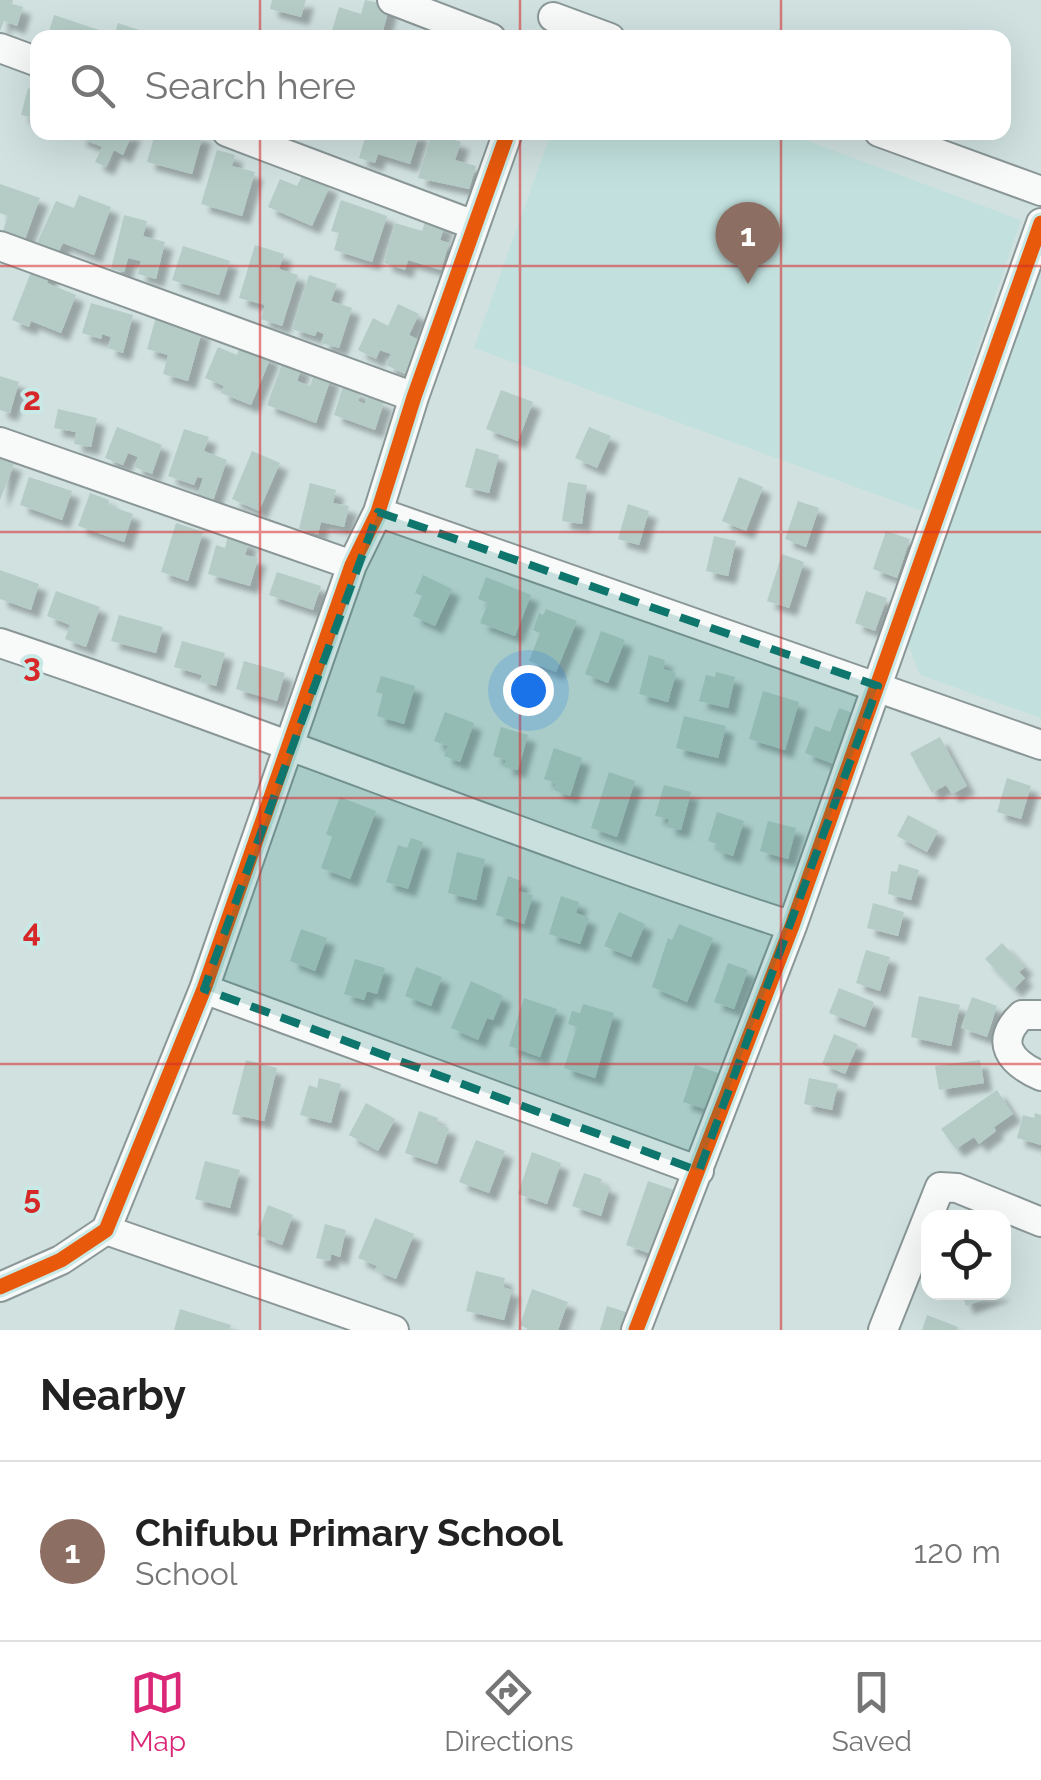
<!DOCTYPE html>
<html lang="en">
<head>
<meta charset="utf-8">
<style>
	body { margin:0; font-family:Raleway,sans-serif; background:#f6f6f6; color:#222 }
	.controls { position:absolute; right:30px; bottom:30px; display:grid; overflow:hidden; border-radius:20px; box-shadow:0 10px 40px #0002 }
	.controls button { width:90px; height:90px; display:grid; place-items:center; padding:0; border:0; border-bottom:2px solid #e0e0e0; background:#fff; color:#222; font:50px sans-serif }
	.you { position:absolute; left:528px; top:690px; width:35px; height:35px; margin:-25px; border:8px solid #fff; border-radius:50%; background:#1a73e8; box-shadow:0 0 0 15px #1a73e833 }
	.badge { display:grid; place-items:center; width:65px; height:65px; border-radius:50%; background:#db2777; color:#fff; font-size:32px; font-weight:700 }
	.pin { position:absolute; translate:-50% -82px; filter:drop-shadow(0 2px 5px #0008) }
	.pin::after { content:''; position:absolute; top:52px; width:35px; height:30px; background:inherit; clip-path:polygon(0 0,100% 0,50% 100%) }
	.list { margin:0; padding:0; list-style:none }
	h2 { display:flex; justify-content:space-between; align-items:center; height:130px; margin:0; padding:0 40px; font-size:42px }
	h2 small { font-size:32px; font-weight:400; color:#767676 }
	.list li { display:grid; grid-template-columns:65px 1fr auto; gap:30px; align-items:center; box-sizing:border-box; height:180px; padding:0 40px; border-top:2px solid #e0e0e0 }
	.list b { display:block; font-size:38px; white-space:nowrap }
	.list p { margin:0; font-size:32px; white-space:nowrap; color:#767676 }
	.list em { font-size:32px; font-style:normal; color:#767676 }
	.icon { flex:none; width:55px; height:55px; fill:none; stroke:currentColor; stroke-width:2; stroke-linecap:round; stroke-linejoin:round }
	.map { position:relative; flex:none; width:1041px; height:1330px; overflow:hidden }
	.search { position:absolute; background:#fff; box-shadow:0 10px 40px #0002; left:30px; right:30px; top:30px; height:110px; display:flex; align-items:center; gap:25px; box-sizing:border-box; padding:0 35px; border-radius:20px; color:#767676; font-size:38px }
	.sheet { height:310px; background:#fff }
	nav { display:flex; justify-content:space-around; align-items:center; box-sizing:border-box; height:140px; border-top:2px solid #e0e0e0; background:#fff; font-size:28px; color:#767676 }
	nav a { display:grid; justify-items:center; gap:5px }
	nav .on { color:#db2777 }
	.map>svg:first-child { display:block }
	.built { fill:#c2e1de }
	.building { fill:#b5ccc6; filter:url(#shadow) }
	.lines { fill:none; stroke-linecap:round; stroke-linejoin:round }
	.minor-casing { stroke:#8a9796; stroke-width:32 }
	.minor { stroke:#f8fafa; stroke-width:28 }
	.cycleway-casing { stroke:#c8e9e6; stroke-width:21 }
	.cycleway { stroke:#e8590c; stroke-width:15 }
	.marked { fill:#0f766e; fill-opacity:0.2; stroke:#0f766e; stroke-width:8; stroke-dasharray:20 12; stroke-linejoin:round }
	.grid { fill:none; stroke:#d62828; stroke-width:2.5; stroke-opacity:0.55 }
	.grid-label { font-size:32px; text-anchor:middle; font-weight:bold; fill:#d62828; stroke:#c8e9e6; stroke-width:8; stroke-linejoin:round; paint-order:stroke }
</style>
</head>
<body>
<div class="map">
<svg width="1041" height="1330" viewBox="0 0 1041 1330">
	<defs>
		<filter id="shadow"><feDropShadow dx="8" dy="8" stdDeviation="2.5" flood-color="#0004"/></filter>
	</defs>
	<rect width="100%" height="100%" fill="#d0e1e0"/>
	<!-- built -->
	<path class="built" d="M551,133H786L1021,220L922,511L474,348Z
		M1041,264V718L920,675L908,644Z"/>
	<!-- building -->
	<path class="building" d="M0,0H13L12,4L23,7L17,26L4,21L0,31Z
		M272,0H306L301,17L270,9Z
		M365,0L390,5L381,38H343L331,34L339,7L361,14Z
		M54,15L99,30L97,38H47Z
		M118,23L160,37V38H113Z
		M28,88L38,91V119L21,115Z
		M80,132H133L123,155L114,150L106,167L95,162L102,147L78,137Z
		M179,132L203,135L192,174L147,162L155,134L177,140Z
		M367,132L389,137L390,132H420L410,164L378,154L375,163L359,158Z
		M432,133L461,142L455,160L476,166L469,189L418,178Z
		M217,150L235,155L232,166L255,172L242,216L201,204Z
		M303,174L330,186L312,226L268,207L280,179L297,186Z
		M0,184L40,198L24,242L2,234L8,216L0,213Z
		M79,195L111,207L94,255L63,243L59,251L37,243L56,201L74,208Z
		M341,200L387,216L372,262L334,250L339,233L331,231Z
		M124,215L147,221L143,236L165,242L156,279L138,274L141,261L128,258L124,272L111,269Z
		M426,219L445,225L440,240L449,243L441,270L408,260L405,270L384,263L395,223L422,231Z
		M255,245L284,254L279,269L298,275L282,326L261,319L265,305L239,298Z
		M183,246L230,261L219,295L172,280Z
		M34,265L51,272L47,283L76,295L61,333L31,321L29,327L12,320Z
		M309,275L337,284L331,301L352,308L339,348L321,343L324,334L317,331L315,336L292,329Z
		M91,303L133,315L123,353L108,348L111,337L102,334L101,339L82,333Z
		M398,304L419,314L409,335L421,341L405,374L386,365L391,354L380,350L376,359L358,350L373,318L388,326Z
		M156,317L202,331L188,381L163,374L168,355L147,349Z
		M240,345L271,357L251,405L221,393L224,386L205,378L218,347L237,355Z
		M283,361L302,367L297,381L310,386L315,372L331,378L316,423L267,405Z
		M0,376L19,382L10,413L0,410Z
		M343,386L361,392L358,401L365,404L368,396L384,402L375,430L334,415Z
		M501,390L533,402L518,441L486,429Z
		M58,409L97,418L91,447L74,444L76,432L54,428Z
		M117,427L162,445L152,474L134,467L138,457L128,453L123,465L105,458Z
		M589,427L611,436L597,468L575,458Z
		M184,429L209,437L204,451L227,460L213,501L197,496L203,478L197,477L194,485L168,476Z
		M476,448L499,455L489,493L465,487Z
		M252,451L280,463L259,511L232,499Z
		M0,459L14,464L0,500Z
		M29,477L72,491L62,520L20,505Z
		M739,477L763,487L746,531L722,521Z
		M568,482L587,485L582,524L562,521Z
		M310,483L336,490L333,503L349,506L344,527L321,522L318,534L299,529Z
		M90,493L109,500L108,505L133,514L124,542L78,526Z
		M798,501L819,508L806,547L785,539Z
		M628,504L649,511L639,545L618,539Z
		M176,523L203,532L188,581L161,572Z
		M886,531L910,539L897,578L873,569Z
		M228,536L249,541L245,555L258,558L250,586L208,574L216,545L225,548Z
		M714,536L736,541L728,576L706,571Z
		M782,554L804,562L789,608L767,601Z
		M0,570L39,584L31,610L0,599Z
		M277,572L321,586L313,610L269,595Z
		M423,575L452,589L435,626L413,616L422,596L415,593Z
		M486,577L531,595L515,636L480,623L488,603L478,599Z
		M56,591L100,607L86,647L65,639L70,625L47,616Z
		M866,591L887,598L875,631L855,623Z
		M546,609L577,621L556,672L529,661L540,633L533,630L539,613L543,615Z
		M119,615L163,627L156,653L111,641Z
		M601,631L625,640L608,683L585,674Z
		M182,641L225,653L216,686L200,681L202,675L174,667Z
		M649,655L665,660L663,669L676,673L668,702L639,694Z
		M244,661L285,673L277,701L236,689Z
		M716,672L735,677L728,708L699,701L706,675L715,677Z
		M381,676L415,686L404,724L377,716L383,694L376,692Z
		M763,691L799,702L785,750L749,739Z
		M839,708L855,714L836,765L805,753L815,726L830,732Z
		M445,712L474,723L460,762L444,756L448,746L434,741Z
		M684,716L726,726L718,758L676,748Z
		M501,727L528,735L518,770L504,767L506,760L493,756Z
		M940,737L967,786L952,794L946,785L932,793L910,753Z
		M554,748L582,758L570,796L554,790L556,783L544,779Z
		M609,772L635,781L617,837L591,828Z
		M1007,778L1031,786L1021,819L997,812Z
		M664,785L691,792L681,830L667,827L669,819L655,816Z
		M340,797L376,811L350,879L321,868L332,837L326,834Z
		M717,812L744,821L733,856L715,850L717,844L708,841Z
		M908,815L938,831L927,852L897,836Z
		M768,821L796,828L788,859L760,851Z
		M411,838L423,842L408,889L386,882L398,845L407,848Z
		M457,852L485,859L476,900L448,893Z
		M899,864L919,870L911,900L888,894L891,871L897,872Z
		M508,876L521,881L518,891L533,895L524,924L496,915Z
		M561,896L579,902L576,913L589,918L580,944L549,934Z
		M873,903L904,912L898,936L867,928Z
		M619,912L645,924L631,957L604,946Z
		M679,924L713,938L687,1002L652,987L668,938L672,940Z
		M301,929L327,938L315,971L290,961Z
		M1002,943L1025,967L1019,972L1025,978L1014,989L985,959Z
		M866,950L890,957L880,991L856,983Z
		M355,959L385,968L377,994L367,991L364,1000L344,994Z
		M728,963L748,970L734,1009L714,1002Z
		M416,967L442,977L431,1006L405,996Z
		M471,981L503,996L493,1020L487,1018L478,1040L451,1028Z
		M839,988L874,1002L865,1027L829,1013Z
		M919,996L960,1005L951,1046L911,1037Z
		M972,997L997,1006L987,1037L961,1028Z
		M524,998L557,1009L540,1057L509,1046Z
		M583,1004L614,1013L595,1078L564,1068L577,1027L568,1024L572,1011L580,1013Z
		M834,1034L858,1044L845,1074L822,1064Z
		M246,1060L277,1068L264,1121L232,1114Z
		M980,1060L984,1083L939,1090L935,1066Z
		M695,1065L727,1076L715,1112L683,1102Z
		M319,1078L341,1084L331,1123L300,1115L309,1085L317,1088Z
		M809,1078L838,1084L832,1110L804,1104Z
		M997,1090L1013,1114L994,1127L996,1131L979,1144L974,1137L956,1149L941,1129Z
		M366,1103L395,1119L378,1151L349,1135Z
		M419,1111L438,1118L436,1124L449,1128L437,1164L405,1153Z
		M1035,1113L1041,1115V1145L1017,1138L1023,1115L1034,1118Z
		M476,1140L505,1151L489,1193L459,1182Z
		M532,1152L561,1163L547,1204L518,1194Z
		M205,1161L240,1170L230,1208L195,1199Z
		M584,1173L602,1179L600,1184L610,1187L601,1216L572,1206Z
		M648,1181L677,1191L662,1258L626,1245Z
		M268,1205L293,1215L282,1245L257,1235Z
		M375,1218L414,1234L396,1279L375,1270L377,1266L358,1258Z
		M325,1224L346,1230L340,1257L331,1254L330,1261L316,1258Z
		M476,1271L505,1278L503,1287L512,1290L504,1320L466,1311Z
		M532,1289L568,1302L558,1330H530L520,1325Z
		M961,1292H1000L1001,1293L966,1306Z
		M607,1306L632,1314L627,1330H600Z
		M180,1309L231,1325L229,1330H174Z
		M927,1315L958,1327L957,1330H922Z"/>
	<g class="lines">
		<defs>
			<path id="minor" d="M392,0L491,38
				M553,17L610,38
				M0,48L38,62
				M227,132L474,225
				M879,132L1041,191
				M0,246L414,397
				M0,442L352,565
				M378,512L1041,745
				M0,643C266,732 525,839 792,926
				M204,989L699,1171
				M1041,1015H1022C993,1042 1011,1063 1041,1076
				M106,1230L394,1330
				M0,1287L61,1260L106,1230L204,989L352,565L378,512L414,397L508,132
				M636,1330L792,926L1041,223
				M883,1330L940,1187L957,1188L1041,1222"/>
		</defs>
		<!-- minor casing -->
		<use href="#minor" class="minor-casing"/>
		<!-- minor -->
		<use href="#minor" class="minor"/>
		<defs>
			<path id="cycleway" d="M0,1287L61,1260L106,1230L204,989L352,565L378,512L414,397L508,132
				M636,1330L792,926L1041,223"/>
		</defs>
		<!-- cycleway casing -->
		<use href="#cycleway" class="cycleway-casing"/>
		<!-- cycleway -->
		<use href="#cycleway" class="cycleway"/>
	</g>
	<!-- marked area -->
	<path class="marked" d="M378,512L878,686L699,1171L204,989Z"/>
	<!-- grid -->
	<path class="grid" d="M260,0V38M520,0V38M781,0V38M260,132V1330M520,132V1330M781,132V1330M0,266H1041M0,532H1041M0,798H1041M0,1064H1041"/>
	<g class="grid-label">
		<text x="32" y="410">2</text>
		<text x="32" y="676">3</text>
		<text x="32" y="942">4</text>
		<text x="32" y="1208">5</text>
	</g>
</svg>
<div class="controls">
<button><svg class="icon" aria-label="locate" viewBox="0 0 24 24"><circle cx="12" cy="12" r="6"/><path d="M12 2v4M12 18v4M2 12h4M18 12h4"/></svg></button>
</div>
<div class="you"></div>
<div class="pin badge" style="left:748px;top:284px;background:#8d6e63">1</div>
<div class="search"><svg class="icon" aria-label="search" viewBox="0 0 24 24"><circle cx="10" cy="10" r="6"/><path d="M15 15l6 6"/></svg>Search here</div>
</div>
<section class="sheet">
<h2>Nearby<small></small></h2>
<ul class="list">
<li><span class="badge" style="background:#8d6e63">1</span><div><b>Chifubu Primary School</b><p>School</p></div><em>120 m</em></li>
</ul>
</section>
<nav>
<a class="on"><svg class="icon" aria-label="map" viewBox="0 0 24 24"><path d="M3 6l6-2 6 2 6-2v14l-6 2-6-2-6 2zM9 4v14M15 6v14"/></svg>Map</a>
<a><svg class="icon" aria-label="directions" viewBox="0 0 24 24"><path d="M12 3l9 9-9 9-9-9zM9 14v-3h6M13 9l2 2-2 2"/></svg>Directions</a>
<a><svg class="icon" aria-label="saved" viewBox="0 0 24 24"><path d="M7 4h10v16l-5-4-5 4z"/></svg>Saved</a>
</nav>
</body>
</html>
